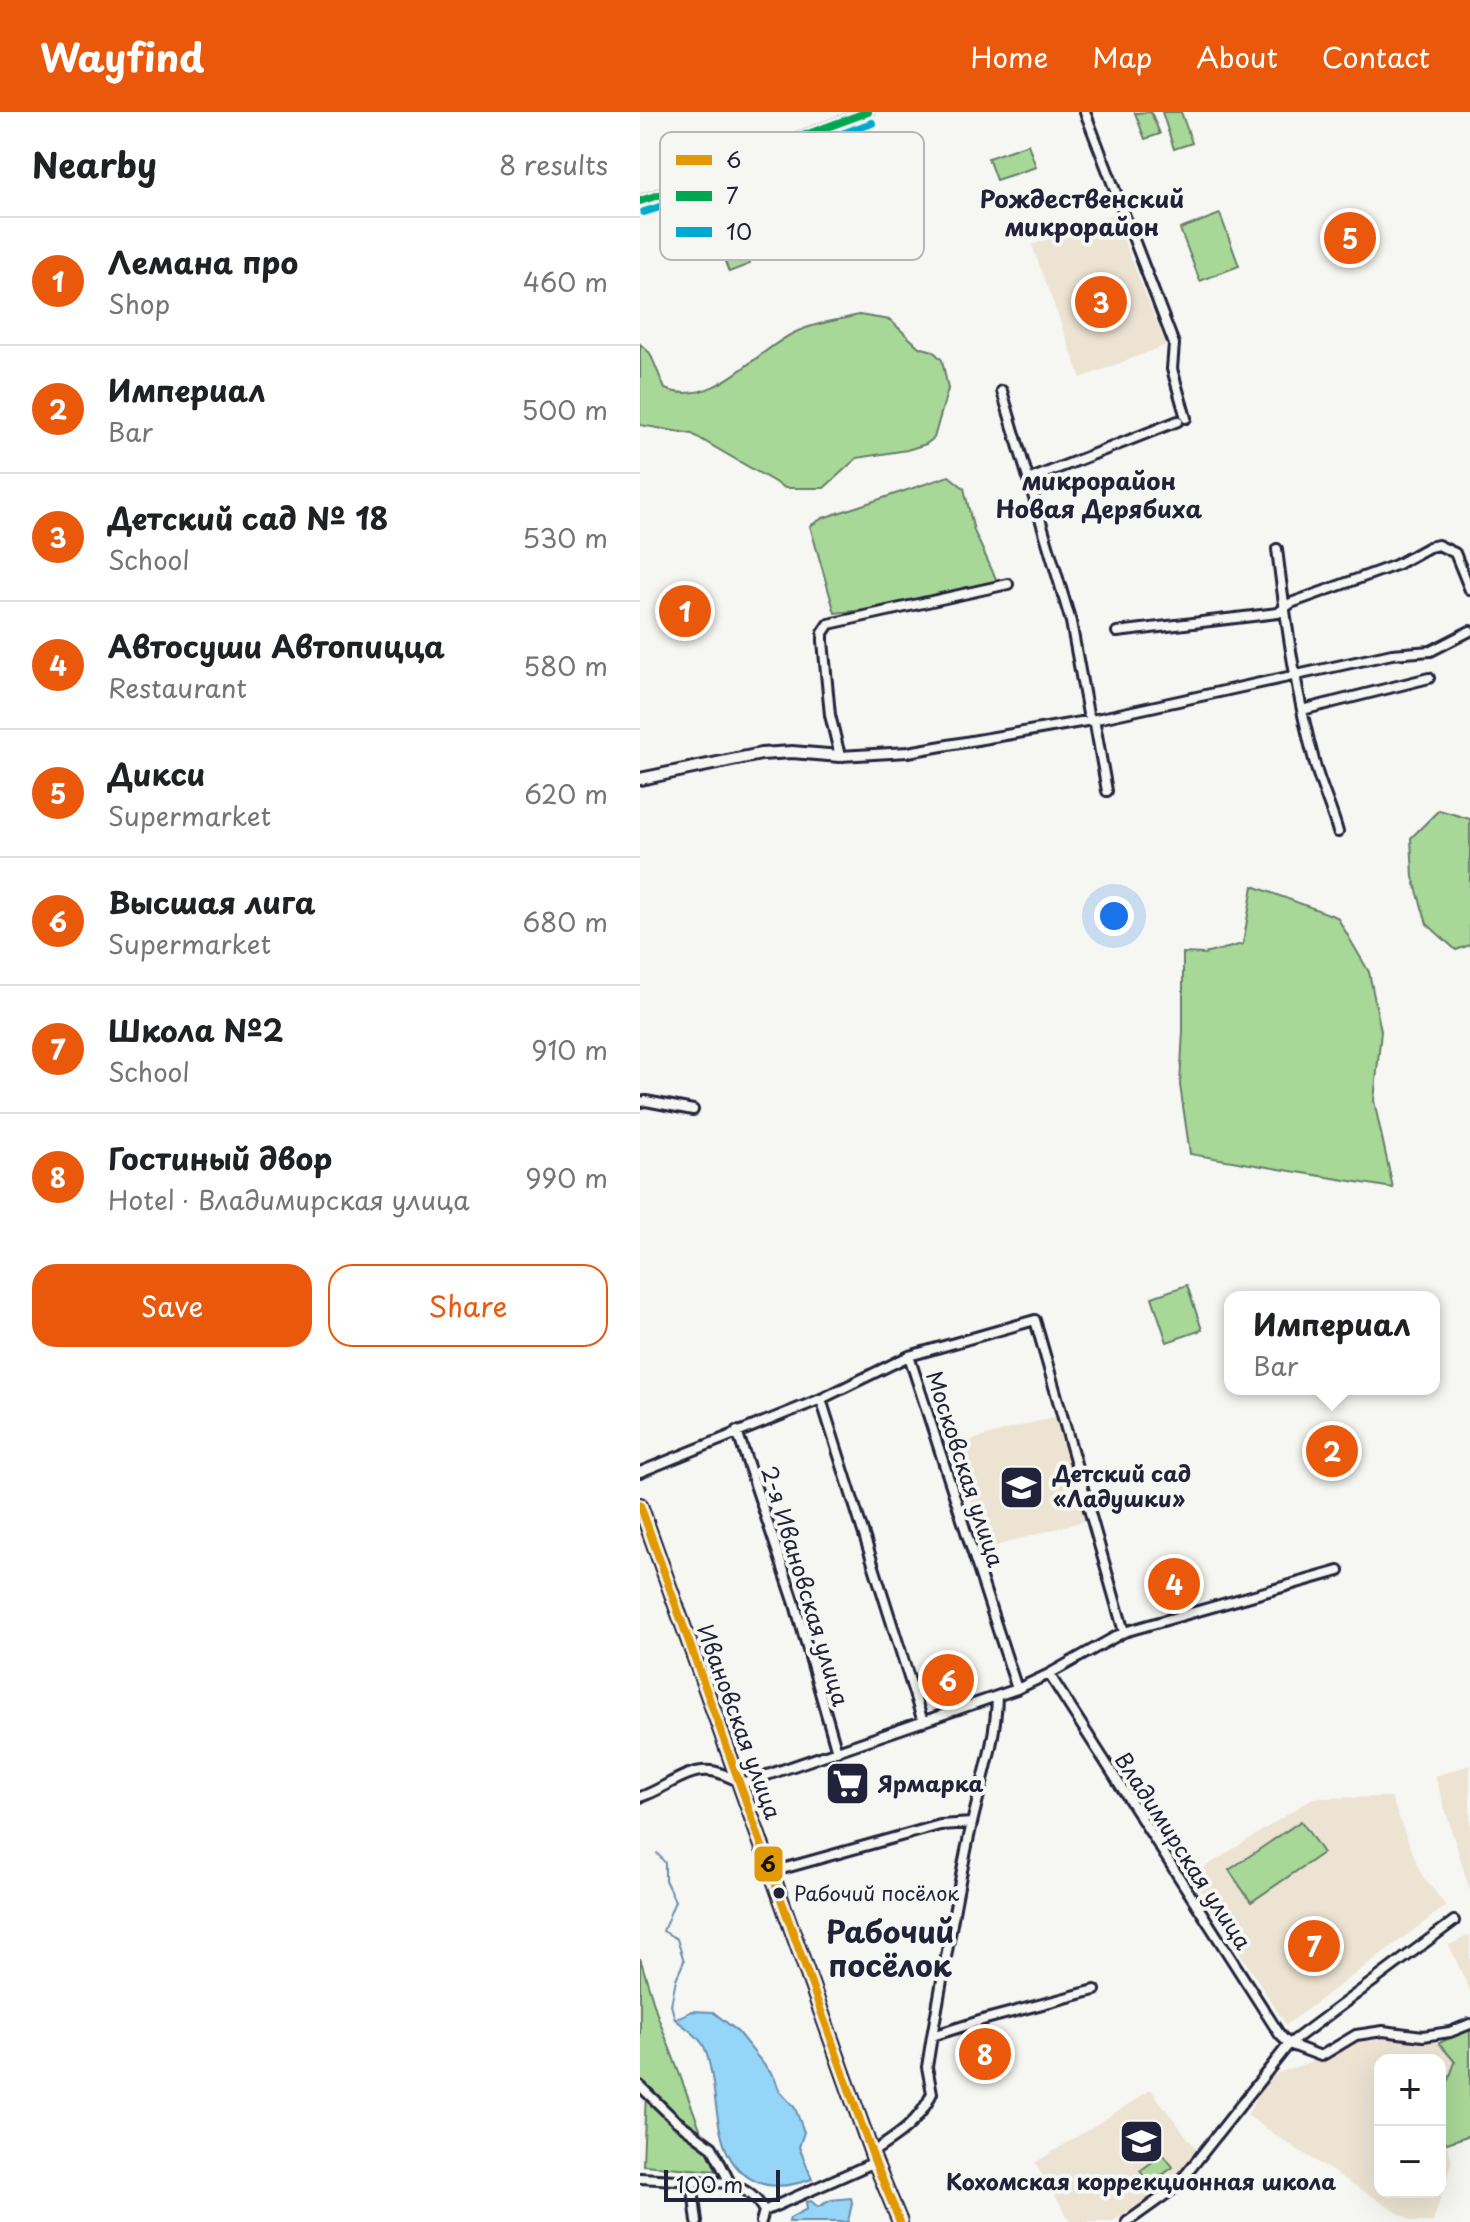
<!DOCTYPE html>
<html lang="en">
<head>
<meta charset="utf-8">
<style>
	body { margin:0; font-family:"Playpen Sans",sans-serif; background:#f2f2f2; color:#202124 }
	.controls { position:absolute; right:24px; bottom:24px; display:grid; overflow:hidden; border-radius:16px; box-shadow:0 8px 32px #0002 }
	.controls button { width:72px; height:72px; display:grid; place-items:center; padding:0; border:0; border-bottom:2px solid #e0e0e0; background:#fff; color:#202124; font:40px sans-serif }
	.scale { position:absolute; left:24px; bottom:20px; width:116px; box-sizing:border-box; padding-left:8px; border:4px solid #22223b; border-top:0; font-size:22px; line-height:28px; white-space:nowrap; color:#22223b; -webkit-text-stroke:6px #f6f6f2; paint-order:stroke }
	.you { position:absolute; left:474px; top:804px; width:28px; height:28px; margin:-20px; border:6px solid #fff; border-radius:50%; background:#1a73e8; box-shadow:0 0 0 12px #1a73e833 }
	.badge { display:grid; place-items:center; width:52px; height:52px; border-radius:50%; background:#ea580c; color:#fff; font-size:26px; font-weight:700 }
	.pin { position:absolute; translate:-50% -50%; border:4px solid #fff; box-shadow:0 2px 8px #0006 }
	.popup { position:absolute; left:584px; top:1179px; width:216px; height:104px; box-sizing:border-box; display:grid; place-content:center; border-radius:16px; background:#fff; filter:drop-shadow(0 2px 6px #0005); font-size:26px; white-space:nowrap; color:#757577 }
	.popup b { font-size:30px; color:#202124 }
	.popup::after { content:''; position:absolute; left:50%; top:100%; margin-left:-16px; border:16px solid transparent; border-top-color:#fff }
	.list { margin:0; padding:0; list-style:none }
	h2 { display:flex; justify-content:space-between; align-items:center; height:104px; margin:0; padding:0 32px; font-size:34px }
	h2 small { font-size:26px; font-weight:400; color:#757577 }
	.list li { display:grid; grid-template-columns:52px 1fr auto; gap:24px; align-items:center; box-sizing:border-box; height:128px; padding:0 32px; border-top:2px solid #e0e0e0 }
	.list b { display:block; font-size:30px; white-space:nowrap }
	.list p { margin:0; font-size:26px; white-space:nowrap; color:#757577 }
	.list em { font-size:26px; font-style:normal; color:#757577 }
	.actions { display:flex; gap:16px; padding:24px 32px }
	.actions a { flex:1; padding:18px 0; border:2px solid #ea580c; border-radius:24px; text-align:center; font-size:28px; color:#ea580c }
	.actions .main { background:#ea580c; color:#fff }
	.map { position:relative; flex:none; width:830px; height:2110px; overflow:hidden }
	header { display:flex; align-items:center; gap:48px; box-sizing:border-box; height:112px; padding:0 40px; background:#ea580c; color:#fff }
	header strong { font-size:38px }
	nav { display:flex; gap:44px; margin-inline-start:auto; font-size:28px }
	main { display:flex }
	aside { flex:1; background:#fff }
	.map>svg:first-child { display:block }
	.built { fill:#ece3d2 }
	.green { fill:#a8d898; stroke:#657d6a; stroke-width:2 }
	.water { fill:#95d5f7; stroke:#678dac; stroke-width:2 }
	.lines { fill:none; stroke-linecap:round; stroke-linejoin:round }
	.stream { stroke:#678dac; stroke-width:2 }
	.minor-casing { stroke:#22223b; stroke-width:14 }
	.tertiary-casing { stroke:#22223b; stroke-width:16 }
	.primary-casing { stroke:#22223b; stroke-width:18 }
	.minor { stroke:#f6f6f2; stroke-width:8 }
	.tertiary { stroke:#f6f6f2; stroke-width:10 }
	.primary { stroke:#fedbac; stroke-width:12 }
	.bus-1-casing { stroke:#f6f6f2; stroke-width:14 }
	.bus-2-casing { stroke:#f6f6f2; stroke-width:14 }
	.bus-3-casing { stroke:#f6f6f2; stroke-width:14 }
	.bus-1 { stroke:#e29906; stroke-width:8 }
	.bus-2 { stroke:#00a651; stroke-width:8 }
	.bus-3 { stroke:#00a9ce; stroke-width:8 }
	.bus-dot { fill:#22223b; stroke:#f6f6f2; stroke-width:3 }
	.labels { text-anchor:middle; stroke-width:8; stroke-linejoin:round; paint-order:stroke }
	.bus-label { font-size:20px; fill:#22223b; stroke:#f6f6f2; text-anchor:start }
	.street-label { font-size:22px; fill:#22223b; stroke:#f6f6f2 }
	.poi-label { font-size:22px; font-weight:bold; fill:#22223b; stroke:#f6f6f2; text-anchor:start }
	.neighbourhood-label { font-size:24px; font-weight:bold; fill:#22223b; stroke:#f6f6f2 }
	.district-label { font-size:30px; font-weight:bold; fill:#22223b; stroke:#f6f6f2 }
	.key { fill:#f6f6f2; stroke:#b6b6bb; stroke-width:2 }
	.key-label { font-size:22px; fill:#22223b }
	.line-badge { stroke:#f6f6f2; stroke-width:3 }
	.pale-badge-label { font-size:22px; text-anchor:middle; font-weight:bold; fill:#111 }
</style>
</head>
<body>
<header>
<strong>Wayfind</strong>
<nav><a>Home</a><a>Map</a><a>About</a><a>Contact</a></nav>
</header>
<main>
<aside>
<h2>Nearby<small>8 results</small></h2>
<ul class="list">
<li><span class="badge">1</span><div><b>Лемана про</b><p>Shop</p></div><em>460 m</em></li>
<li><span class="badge">2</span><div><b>Империал</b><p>Bar</p></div><em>500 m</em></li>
<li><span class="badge">3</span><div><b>Детский сад № 18</b><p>School</p></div><em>530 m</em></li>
<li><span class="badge">4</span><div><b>Автосуши Автопицца</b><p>Restaurant</p></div><em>580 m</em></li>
<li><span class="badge">5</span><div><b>Дикси</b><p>Supermarket</p></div><em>620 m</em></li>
<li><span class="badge">6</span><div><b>Высшая лига</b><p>Supermarket</p></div><em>680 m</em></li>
<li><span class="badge">7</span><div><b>Школа №2</b><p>School</p></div><em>910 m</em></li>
<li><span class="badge">8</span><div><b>Гостиный двор</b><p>Hotel · Владимирская улица</p></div><em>990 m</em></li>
</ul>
<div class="actions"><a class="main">Save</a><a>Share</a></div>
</aside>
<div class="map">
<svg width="830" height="2110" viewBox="0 0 830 2110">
	<rect width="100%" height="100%" fill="#f6f6f2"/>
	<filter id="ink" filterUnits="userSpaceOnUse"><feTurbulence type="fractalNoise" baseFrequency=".0125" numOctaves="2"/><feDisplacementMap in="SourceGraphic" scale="16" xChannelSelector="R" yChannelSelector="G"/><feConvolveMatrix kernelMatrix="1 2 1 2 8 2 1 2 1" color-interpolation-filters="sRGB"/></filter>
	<g filter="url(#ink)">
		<!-- built -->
		<path class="built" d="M473,102L526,233L441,266L392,133Z
			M416,1304L446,1408L345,1437L315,1333Z
			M830,1653V1779L795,1664Z
			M751,1685L781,1762L806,1794L646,1913L551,1764L673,1686Z
			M830,1823V1879L809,1833Z
			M754,1923L799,1931L815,1950L800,1992V1948H740V2080H800V2025L807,2031L812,2049L793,2110H773L652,2034L607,2003L629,1964L691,1943L724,1926Z
			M511,1978L558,2039L534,2069L472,2110H431L395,2051Z"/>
		<!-- green -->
		<path class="green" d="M511,0L520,22L505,27L495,1Z
			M522,0H541L552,31L534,37Z
			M388,32L396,55L356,68L348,46Z
			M237,86L246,110L221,119L217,111L197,118L191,103Z
			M580,102L599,154L560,169L540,117Z
			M102,129L110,152L89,160L80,137Z
			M219,203L250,208L279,235L293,239L302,248L308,277L294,326L286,332L267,338L217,346L184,376H145L52,322L0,313V232L10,241L25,277C76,297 117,236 158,219C176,211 199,208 219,203Z
			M309,364L324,376L334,419L357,469L225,498L195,501L170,414L183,406Z
			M799,698L830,707V833L816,838L787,812L773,765L771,726Z
			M613,774L697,805L729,860L741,919L734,989L753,1076L550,1042L540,973L543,919V841L564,842L603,832Z
			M547,1173L562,1218L527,1230L512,1185Z
			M661,1709L683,1741L611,1790L589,1758Z
			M0,1846L18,1905L76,2059L3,2053L6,1980L0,1973Z
			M830,1917V2023L807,2031L800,2025V1992L815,1950L799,1931Z
			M523,2042L533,2055L510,2072L500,2059Z"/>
		<!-- water -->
		<path class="water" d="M52,1899L73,1900L96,1918L134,1965L140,1980L155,1996L164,2020L159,2035L172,2067C155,2073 134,2077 117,2070C67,2048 82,1980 65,1937C61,1925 44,1915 35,1907Z
			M211,2086L212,2091L208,2110H149L150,2106L167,2097L166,2090L171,2089L178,2095L191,2088Z"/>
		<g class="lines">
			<!-- stream -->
			<path class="stream" d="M17,1741L25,1751V1768L35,1789L23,1819L37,1827L44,1849L36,1867L31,1893L35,1907"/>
			<defs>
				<path id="minor" d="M445,0L534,232L532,257L546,306
					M0,89L34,78L130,36L228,0
					M362,279L431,510L448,602L455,612L467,679
					M388,368L538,309
					M637,437C646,511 656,584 676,656C682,677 692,698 698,720
					M368,472L189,512L183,521V529L190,603L200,644L268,640L452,608L752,542L791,539L830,519
					M477,520L638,501L651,491L756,453L789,435L798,433L815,441L830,478
					M662,598L789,566
					M0,990L6,989L53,998
					M269,1244L395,1208L484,1520
					M181,1287L283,1610
					M97,1319L154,1489L197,1640
					M0,1360L181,1287L269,1244L377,1577
					M409,1562L640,1923L649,1932L681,1944L716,1923L743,1919L783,1924L810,1920L830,1912
					M0,1685C23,1678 46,1656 71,1659C84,1660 94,1670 107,1670L377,1577L409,1562L484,1520L699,1459
					M131,1760L300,1713L332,1711
					M292,1924L346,1907L455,1878
					M0,1974L35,2008L72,2035L90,2071
					M231,2041C256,2025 280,2010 292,1981L287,1955L292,1924C305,1854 316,1781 332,1711C342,1668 356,1629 357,1584
					M0,2066L90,2071C105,2078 116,2084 124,2099
					M52,2069L57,2110
					M121,2110L124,2099L235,2050
					M487,2110L536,2075L649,1932L814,1809"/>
				<path id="tertiary" d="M0,667L121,642L152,640L200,644"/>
				<path id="primary" d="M0,1393L235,2050L260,2110"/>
			</defs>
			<!-- minor casing -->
			<use href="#minor" class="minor-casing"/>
			<!-- tertiary casing -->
			<use href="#tertiary" class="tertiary-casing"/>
			<!-- primary casing -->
			<use href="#primary" class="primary-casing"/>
			<!-- minor -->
			<use href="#minor" class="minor"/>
			<!-- tertiary -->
			<use href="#tertiary" class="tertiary"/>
			<!-- primary -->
			<use href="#primary" class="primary"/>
			<defs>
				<path id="bus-1" d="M0,1393L235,2050L260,2110"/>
				<path id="bus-2" d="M0,89L34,78L130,36L228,0"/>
				<path id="bus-3" d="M4,100L39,89L134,47L232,11"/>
			</defs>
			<!-- bus-1 casing -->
			<use href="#bus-1" class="bus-1-casing"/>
			<!-- bus-2 casing -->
			<use href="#bus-2" class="bus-2-casing"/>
			<!-- bus-3 casing -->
			<use href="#bus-3" class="bus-3-casing"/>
			<!-- bus-1 -->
			<use href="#bus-1" class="bus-1"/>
			<!-- bus-2 -->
			<use href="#bus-2" class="bus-2"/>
			<!-- bus-3 -->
			<use href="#bus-3" class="bus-3"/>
		</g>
	</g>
	<!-- icons -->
	<defs>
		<symbol id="school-square" viewBox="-11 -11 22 22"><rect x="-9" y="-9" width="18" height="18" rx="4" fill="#22223b" stroke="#f6f6f2"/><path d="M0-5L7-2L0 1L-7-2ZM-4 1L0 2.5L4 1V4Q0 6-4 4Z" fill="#fff"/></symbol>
		<symbol id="supermarket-square" viewBox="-11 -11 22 22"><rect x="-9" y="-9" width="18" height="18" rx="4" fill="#22223b" stroke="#f6f6f2"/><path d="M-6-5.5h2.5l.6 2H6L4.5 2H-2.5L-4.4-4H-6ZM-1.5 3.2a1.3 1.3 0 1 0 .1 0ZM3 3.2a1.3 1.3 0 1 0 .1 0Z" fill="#fff"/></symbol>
	</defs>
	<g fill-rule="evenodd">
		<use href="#school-square" x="356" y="1350" width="51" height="51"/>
		<use href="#supermarket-square" x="182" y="1646" width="51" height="51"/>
		<use href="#school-square" x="476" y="2004" width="51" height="51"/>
	</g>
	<!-- markers -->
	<circle class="bus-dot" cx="139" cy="1781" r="7"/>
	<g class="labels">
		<!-- bus labels -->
		<g class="bus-label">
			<text x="154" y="1789">Рабочий посёлок</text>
		</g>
		<!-- street labels -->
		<g class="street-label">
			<text transform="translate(325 1357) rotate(72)" y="8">Московская улица</text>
			<text transform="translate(165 1474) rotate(73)" y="8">2-я Ивановская улица</text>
			<text transform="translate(99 1610) rotate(70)" y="8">Ивановская улица</text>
			<text transform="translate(543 1739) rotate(57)" y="8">Владимирская улица</text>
		</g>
		<!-- poi labels -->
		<g class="poi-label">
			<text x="413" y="1370">Детский сад<tspan x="413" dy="25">«Ладушки»</tspan></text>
			<text x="238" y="1680">Ярмарка</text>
			<text x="501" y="2078" text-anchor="middle">Кохомская коррекционная школа</text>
		</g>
		<!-- neighbourhood labels -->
		<g class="neighbourhood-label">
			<text x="442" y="96">Рождественский<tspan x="442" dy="28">микрорайон</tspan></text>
			<text x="459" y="378">микрорайон<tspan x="459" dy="28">Новая Дерябиха</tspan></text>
		</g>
		<!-- district labels -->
		<g class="district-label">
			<text x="250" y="1831">Рабочий<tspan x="250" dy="34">посёлок</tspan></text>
		</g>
	</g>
	<!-- legend -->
	<rect x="20" y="20" width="264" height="128" rx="12" class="key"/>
	<rect x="36" y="43" width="36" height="10" fill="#e29906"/>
	<rect x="36" y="79" width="36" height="10" fill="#00a651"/>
	<rect x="36" y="115" width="36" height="10" fill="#00a9ce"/>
	<g class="key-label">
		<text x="86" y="56">6</text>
		<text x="86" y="92">7</text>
		<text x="86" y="128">10</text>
	</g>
	<rect class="line-badge" x="113" y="1733" width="31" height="38" rx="8" fill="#e29906"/>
	<g class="pale-badge-label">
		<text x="128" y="1760">6</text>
	</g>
</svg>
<div class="controls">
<button>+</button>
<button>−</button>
</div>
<div class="scale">100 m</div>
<div class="you"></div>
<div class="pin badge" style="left:45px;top:499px">1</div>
<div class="pin badge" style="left:692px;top:1339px">2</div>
<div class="popup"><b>Империал</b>Bar</div>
<div class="pin badge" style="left:461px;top:190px">3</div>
<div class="pin badge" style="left:534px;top:1472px">4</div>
<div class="pin badge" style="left:710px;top:126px">5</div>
<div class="pin badge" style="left:308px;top:1568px">6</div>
<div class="pin badge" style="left:674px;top:1834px">7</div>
<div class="pin badge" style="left:345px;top:1942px">8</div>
</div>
</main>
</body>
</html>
